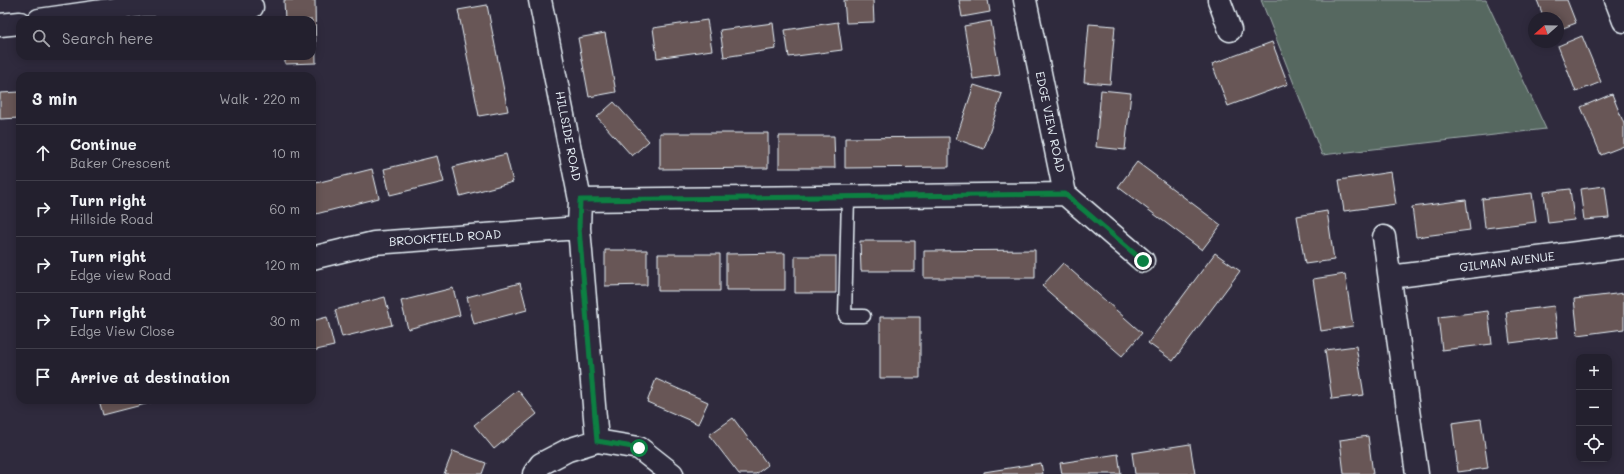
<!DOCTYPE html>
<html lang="en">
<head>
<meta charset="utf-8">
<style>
	body { margin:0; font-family:Mali,sans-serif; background:#2b2836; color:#f1f3f6 }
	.controls { position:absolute; right:12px; bottom:12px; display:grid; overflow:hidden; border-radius:8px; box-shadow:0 2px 10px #0003 }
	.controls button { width:36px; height:36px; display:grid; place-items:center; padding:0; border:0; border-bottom:1px solid #403e4a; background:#23202e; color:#f1f3f6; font:20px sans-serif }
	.compass { position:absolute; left:1528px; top:12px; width:36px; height:36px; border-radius:50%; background:#23202e; box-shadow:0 2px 10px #0003; rotate:250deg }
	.stop { position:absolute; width:12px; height:12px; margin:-9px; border:3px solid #0b8043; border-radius:50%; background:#fff }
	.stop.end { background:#0b8043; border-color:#fff; box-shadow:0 1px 4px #0008 }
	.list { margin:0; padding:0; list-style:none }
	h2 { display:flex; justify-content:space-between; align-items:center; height:52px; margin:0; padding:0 16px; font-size:17px }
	h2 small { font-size:13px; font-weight:400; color:#a3a3aa }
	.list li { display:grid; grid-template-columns:26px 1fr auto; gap:12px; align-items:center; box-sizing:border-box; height:56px; padding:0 16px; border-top:1px solid #403e4a }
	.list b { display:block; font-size:15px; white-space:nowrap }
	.list p { margin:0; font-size:13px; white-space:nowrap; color:#a3a3aa }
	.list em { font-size:13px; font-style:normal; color:#a3a3aa }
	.icon { flex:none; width:22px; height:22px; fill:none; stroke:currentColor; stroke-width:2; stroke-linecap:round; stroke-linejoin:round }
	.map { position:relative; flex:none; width:1624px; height:474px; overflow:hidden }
	.search { position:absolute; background:#23202e; box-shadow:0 2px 10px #0003; left:16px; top:16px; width:300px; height:44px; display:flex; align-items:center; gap:10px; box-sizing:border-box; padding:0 14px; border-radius:12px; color:#a3a3aa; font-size:15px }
	.panel { position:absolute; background:#23202e; box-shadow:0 2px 10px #0003; left:16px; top:72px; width:300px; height:332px; border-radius:12px }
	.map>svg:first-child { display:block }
	.green { fill:#566860; stroke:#9facac }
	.building { fill:#685756; stroke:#e8f1f8 }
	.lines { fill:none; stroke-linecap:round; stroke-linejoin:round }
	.lane-casing { stroke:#e8f1f8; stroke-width:15 }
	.street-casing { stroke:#e8f1f8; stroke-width:25 }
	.lane { stroke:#2f2a3d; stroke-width:12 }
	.street { stroke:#2f2a3d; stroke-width:22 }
	.route { stroke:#0b8043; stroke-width:5 }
	.labels { text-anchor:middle; stroke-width:3.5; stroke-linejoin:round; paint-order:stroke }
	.street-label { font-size:12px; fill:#e8f1f8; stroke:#2f2a3d }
</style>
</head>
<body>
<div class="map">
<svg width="1624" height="474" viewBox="0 0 1624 474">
	<rect width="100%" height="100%" fill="#2f2a3d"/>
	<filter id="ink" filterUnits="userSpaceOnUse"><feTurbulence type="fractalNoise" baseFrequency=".025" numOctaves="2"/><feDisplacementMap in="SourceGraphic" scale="8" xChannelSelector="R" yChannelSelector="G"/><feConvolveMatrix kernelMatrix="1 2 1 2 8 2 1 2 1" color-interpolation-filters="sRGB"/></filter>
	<g filter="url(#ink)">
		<!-- green -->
		<path class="green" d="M1261,0H1486L1546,129L1322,155Z"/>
		<!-- building -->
		<path class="building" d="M284,0H315L316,63L285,64V56H312V20H285Z
			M844,0H873L874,22L846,23Z
			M959,0H988L990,12L962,17Z
			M1537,0H1567L1576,23L1558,30V18H1544Z
			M487,5L508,111L479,116L458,10Z
			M707,20L712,50L657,58L653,28Z
			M991,21L1000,75L973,79L964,26Z
			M838,22L842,50L789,57L785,30Z
			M773,23L776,49L724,57L720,30Z
			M1089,24L1115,26L1110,84L1084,82Z
			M605,33L616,92L589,97L578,38Z
			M1582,36L1601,82L1576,92L1558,46Z
			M1272,42L1288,84L1228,106L1212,64Z
			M974,85L1002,94L984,149L956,139Z
			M1101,90L1131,93L1125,150L1096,147Z
			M20,92V118L0,119V93Z
			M1612,94L1624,124V146L1601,155L1581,107Z
			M614,102L649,141L632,156L597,117Z
			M660,133H768V168L660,169Z
			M779,136H834L835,168H779Z
			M949,137V167L845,168V138Z
			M506,154L513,182L460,196L453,167Z
			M437,156L444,182L390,195L384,169Z
			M1137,162L1221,225L1202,250L1118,187Z
			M372,169L379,198L312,215V184Z
			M1391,172L1396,204L1344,211L1339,180Z
			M1605,186L1609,218L1584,220L1580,189Z
			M1570,189L1574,220L1548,223L1544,192Z
			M1532,193L1536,222L1485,228L1482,199Z
			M1466,200L1470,230L1416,237L1412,207Z
			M1327,211L1334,260L1305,264L1297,216Z
			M860,241H915V271H861Z
			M605,250H647V285L605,286Z
			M1035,250V278H924V251Z
			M785,253V290H726V254Z
			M1215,253L1240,271L1173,361L1148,343Z
			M658,254H720V291H658Z
			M795,256H836V293H795Z
			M1063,263L1142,333L1122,356L1042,286Z
			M1345,274L1353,326L1321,331L1313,279Z
			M520,283L527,310L474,324L467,297Z
			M453,288L460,315L408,329L401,301Z
			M1624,293V329L1578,335L1574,299Z
			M385,297L392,325L342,337L335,310Z
			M1554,306L1558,337L1510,343L1506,312Z
			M1488,311L1492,344L1442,350L1438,317Z
			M327,317L334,346L312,351V321Z
			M880,317H920V378H880Z
			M1356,346L1364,395L1332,399L1325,350Z
			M656,379L708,402L698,424L647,402Z
			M518,390L537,414L494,449L474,425Z
			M99,400H161L103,415Z
			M733,418L768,465L756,474H739L709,435Z
			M1481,419L1488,468L1458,472L1452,423Z
			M1368,436L1373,474H1344L1340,440Z
			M1190,444L1195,474H1135L1132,453Z
			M453,451L486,463L482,474H444Z
			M1118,454L1121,474H1062L1060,463Z
			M1041,463L1043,474H984V472Z"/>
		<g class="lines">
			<defs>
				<path id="lane" d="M848,197L845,316H864"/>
				<path id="street" d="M540,0L580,200L579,228L597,441
					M1219,0L1230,30
					M1616,0L1624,21
					M39,20L144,5L252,7
					M0,25L20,23
					M1065,194L1143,261
					M580,200L1065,194L1025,0
					M1384,237L1417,474
					M312,258L374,243L579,228
					M1390,277L1624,247
					M534,474L541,464L568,450L597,441L639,448L672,474"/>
			</defs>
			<!-- lane casing -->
			<use href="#lane" class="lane-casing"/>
			<!-- street casing -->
			<use href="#street" class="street-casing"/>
			<!-- lane -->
			<use href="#lane" class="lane"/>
			<!-- street -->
			<use href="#street" class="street"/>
		</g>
	</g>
	<g class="lines" filter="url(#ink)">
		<!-- route -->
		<path class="route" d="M639,448L597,441L579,228L580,200L1065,194L1143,261"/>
	</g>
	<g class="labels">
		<!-- street labels -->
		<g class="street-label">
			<text transform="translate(1050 122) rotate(78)" y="4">EDGE VIEW ROAD</text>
			<text transform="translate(568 136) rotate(79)" y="4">HILLSIDE ROAD</text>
			<text transform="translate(445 238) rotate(-4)" y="4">BROOKFIELD ROAD</text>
			<text transform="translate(1507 262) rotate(-7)" y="4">GILMAN AVENUE</text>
		</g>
	</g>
</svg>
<div class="controls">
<button>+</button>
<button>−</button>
<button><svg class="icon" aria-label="locate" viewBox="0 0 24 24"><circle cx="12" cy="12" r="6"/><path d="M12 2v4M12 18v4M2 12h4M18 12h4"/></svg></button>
</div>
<svg class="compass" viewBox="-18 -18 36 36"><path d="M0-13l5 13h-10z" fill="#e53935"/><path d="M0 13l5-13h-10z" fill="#a3a3aa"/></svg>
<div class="stop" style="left:639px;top:448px"></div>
<div class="stop end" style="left:1143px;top:261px"></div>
<div class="search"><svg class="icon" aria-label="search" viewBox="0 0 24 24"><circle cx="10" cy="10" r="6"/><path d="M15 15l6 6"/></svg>Search here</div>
<section class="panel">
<h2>3 min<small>Walk · 220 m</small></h2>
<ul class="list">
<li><svg class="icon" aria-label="ahead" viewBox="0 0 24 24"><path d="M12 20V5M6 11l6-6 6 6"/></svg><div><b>Continue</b><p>Baker Crescent</p></div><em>10 m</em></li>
<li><svg class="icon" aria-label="right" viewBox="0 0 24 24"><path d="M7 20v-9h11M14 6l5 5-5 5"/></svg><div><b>Turn right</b><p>Hillside Road</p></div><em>60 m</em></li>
<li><svg class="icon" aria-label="right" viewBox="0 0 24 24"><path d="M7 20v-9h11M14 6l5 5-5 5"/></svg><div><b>Turn right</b><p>Edge view Road</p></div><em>120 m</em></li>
<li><svg class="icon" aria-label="right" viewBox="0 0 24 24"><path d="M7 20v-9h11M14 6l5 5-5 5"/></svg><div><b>Turn right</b><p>Edge View Close</p></div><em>30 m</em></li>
<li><svg class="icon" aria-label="arrive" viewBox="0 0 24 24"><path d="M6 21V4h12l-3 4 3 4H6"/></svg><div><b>Arrive at destination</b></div></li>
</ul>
</section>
</div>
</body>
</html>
